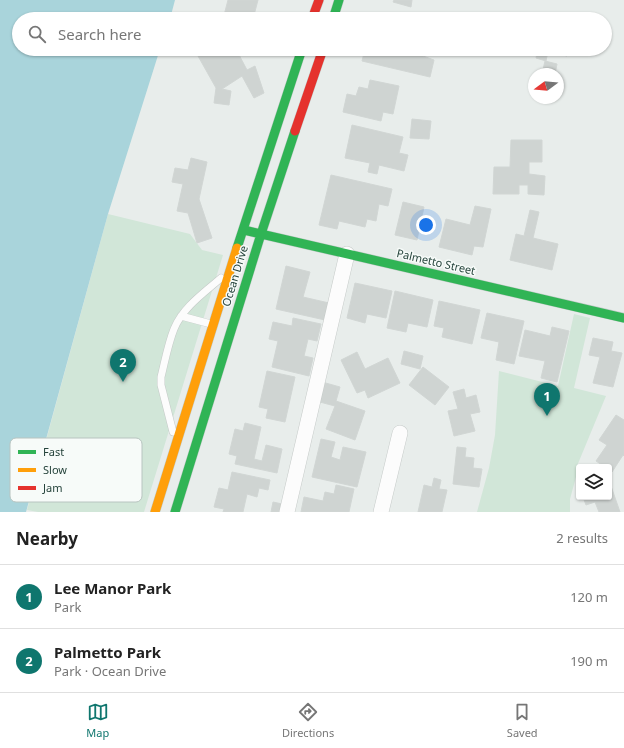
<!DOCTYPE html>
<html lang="en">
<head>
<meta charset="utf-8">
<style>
	body { margin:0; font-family:"Noto Sans",sans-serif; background:#f6f6f6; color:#222 }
	.controls { position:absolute; right:12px; bottom:12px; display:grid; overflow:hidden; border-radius:4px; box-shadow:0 1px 3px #0004 }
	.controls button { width:36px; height:36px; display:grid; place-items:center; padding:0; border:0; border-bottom:1px solid #e0e0e0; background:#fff; color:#222; font:20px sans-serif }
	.compass { position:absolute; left:528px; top:68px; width:36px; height:36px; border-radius:50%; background:#fff; box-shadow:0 1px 3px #0004; rotate:254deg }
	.you { position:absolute; left:426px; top:225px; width:14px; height:14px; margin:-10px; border:3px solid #fff; border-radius:50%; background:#1a73e8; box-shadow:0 0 0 6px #1a73e833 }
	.badge { display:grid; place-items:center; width:26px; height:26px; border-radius:50%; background:#0f766e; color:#fff; font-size:13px; font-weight:700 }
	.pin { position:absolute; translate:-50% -33px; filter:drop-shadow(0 1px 2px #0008) }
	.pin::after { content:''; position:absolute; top:21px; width:14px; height:12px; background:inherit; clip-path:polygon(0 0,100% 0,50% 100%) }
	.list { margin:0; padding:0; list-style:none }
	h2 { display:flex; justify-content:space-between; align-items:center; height:52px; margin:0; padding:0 16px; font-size:17px }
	h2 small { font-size:13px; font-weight:400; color:#767676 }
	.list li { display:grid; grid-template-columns:26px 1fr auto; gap:12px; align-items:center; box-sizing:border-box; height:64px; padding:0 16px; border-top:1px solid #e0e0e0 }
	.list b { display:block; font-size:15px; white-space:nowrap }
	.list p { margin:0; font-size:13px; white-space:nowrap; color:#767676 }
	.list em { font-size:13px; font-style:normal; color:#767676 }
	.icon { flex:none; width:22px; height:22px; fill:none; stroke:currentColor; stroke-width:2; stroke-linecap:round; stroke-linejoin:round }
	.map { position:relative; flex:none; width:624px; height:512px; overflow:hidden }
	.search { position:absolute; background:#fff; box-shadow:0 1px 3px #0004; left:12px; right:12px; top:12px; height:44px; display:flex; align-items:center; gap:10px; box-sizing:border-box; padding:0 14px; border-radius:22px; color:#767676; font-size:15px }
	.sheet { height:180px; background:#fff }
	nav { display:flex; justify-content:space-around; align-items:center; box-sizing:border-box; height:56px; border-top:1px solid #e0e0e0; background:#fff; font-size:11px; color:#767676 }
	nav a { display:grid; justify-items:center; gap:2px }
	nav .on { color:#0f766e }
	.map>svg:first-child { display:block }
	.green { fill:#d1e6d8 }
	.water { fill:#a9d4db }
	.building { fill:#cfd4d2; stroke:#d1d6d4 }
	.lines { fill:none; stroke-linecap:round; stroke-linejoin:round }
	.lane-casing { stroke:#c5cac8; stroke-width:8 }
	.street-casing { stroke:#c5cac8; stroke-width:16 }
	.fast-casing { stroke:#c3cbc8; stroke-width:10 }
	.slow-casing { stroke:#c3cbc8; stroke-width:10 }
	.jam-casing { stroke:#c3cbc8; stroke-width:10 }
	.lane { stroke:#fcfcfc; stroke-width:7 }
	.street { stroke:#fcfcfc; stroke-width:15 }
	.fast { stroke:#30b455; stroke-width:9 }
	.slow { stroke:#ff9f0a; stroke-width:9 }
	.jam { stroke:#e5322d; stroke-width:9 }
	.labels { text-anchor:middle; stroke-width:3; stroke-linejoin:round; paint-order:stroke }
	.street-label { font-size:11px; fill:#24423a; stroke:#f7fbf9 }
	.key { fill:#f7fbf9; stroke:#b8c4c0; stroke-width:1 }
	.key-label { font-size:11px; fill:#24423a }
</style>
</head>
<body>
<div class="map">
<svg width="624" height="512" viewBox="0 0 624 512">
	<rect width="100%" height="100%" fill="#e8edeb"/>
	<!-- green -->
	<path class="green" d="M108,214L190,234L202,250L223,255L144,512H38L27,510Z
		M574,314L590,318L574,388L606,396L577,466L579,467V478L576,477L570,499V512H477L489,468L495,435L499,371L558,386Z"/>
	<!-- water -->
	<path class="water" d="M0,0H175L170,19H19V49H160L108,214L26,512H0Z"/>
	<!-- building -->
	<path class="building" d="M228,0H258L253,19H223Z
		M394,0H412L411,7L393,2Z
		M382,13L406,19H380Z
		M212,49H238L237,51L247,70L255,66L264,93L254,98L242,76L222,89L231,91L229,105L214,103L216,88L198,56Z
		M365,49H425L423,56L434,60L430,77L362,61Z
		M538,49H569L567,56L548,51L546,61L536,58Z
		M545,61L557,64L555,74H542Z
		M370,80L399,86L393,114L383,112L381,121L343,112L347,94L356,96L359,87L368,89Z
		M412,119L431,121L429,139L410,138Z
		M352,125L403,137L399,153L408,155L404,171L379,165L377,174L368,172L370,163L345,158Z
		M511,140H542V162H529V174L545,176L544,195L528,194V185H519V194H493L494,167H510Z
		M191,158L207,162L199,199L212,238L197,243L188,213L177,211L183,184L172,182L175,168L188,170Z
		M331,175L392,189L388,206L379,204L376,221L367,219L365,227L339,221L337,229L319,225Z
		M403,202L424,207L417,240L395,235Z
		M475,206L491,209L483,247L474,246L472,255L439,247L446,219L470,225Z
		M530,210L539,212L533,238L558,244L552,270L510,260L516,234L524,236Z
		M286,266L310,272L303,297L329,303L325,320L276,309Z
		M355,283L392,291L386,318L367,314L365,323L347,318Z
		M395,291L433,300L427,327L408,323L406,332L387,328Z
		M439,301L480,310L472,344L442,337L444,328L434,326Z
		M487,313L524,321L514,364L496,360L499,342L481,338Z
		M293,318L321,324L317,341L308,339L304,356L313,358L309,376L272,367L278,341L269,339L273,322L292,326Z
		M552,327L569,331L557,382L541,378L545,361L519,356L525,330L550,336Z
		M593,338L613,342L611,351L622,353L613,387L593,383L600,357L589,355Z
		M404,351L423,356L420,369L401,364Z
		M357,352L365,369L388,358L400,383L368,398L365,390L357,393L341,360Z
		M423,367L449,387L435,405L409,385Z
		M267,371L295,377L285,422L266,418L268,409L259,407Z
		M322,382L340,387L336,401L365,411L355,440L326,429L335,406L316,401Z
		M464,389L466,398L476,395L480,412L470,414L475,431L454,436L448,411L458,409L453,392Z
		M616,415L624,420V456L623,455L612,472L609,470V467H605L596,461L607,445L599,440Z
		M245,423L261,427L254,459L262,461L266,445L282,449L277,473L235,464L237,456L229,454L235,429L243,431Z
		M321,439L335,442L331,457L340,460L343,447L366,452L357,487L312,477Z
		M457,447L466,448L465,457L474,458L473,468L482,469L479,487L453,484Z
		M232,472L270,480L268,490L259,488L257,497L247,494L243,512H223L224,509L214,507L219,488L228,490Z
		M434,478L441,480L439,489L447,490L442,512H418L424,485L432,487Z
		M336,485L354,489L349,512H301L304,497L323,501L325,492L334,494Z
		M611,486L620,512H599L595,502L586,505L583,497H609V487Z
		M273,502L282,504L280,512H271Z"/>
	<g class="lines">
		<defs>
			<path id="lane" d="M181,316L211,324
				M173,432L161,385V377C165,361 168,344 174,329C183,307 204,293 221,278"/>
			<path id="street" d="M287,512L347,254
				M381,512L400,433"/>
			<path id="fast" d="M333,19L339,0
				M244,230L624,318
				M237,248L302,49
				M175,512L261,234L295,131"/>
			<path id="slow" d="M155,512L237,248"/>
			<path id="jam" d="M312,19L319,0
				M295,131L323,49"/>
		</defs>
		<!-- lane casing -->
		<use href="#lane" class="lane-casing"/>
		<!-- street casing -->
		<use href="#street" class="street-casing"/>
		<!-- fast casing -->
		<use href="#fast" class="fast-casing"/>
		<!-- slow casing -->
		<use href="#slow" class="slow-casing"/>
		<!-- jam casing -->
		<use href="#jam" class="jam-casing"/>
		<!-- lane -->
		<use href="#lane" class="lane"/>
		<!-- street -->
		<use href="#street" class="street"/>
		<!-- fast -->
		<use href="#fast" class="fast"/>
		<!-- slow -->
		<use href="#slow" class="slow"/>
		<!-- jam -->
		<use href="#jam" class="jam"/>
	</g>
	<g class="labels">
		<!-- street labels -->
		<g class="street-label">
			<text transform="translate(436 262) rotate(13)" y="4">Palmetto Street</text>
			<text transform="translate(235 276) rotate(-73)" y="4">Ocean Drive</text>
		</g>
	</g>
	<!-- legend -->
	<rect x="10" y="438" width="132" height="64" rx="6" class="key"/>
	<rect x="18" y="450" width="18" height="4" fill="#30b455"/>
	<rect x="18" y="468" width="18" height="4" fill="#ff9f0a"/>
	<rect x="18" y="486" width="18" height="4" fill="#e5322d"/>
	<g class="key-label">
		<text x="43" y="456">Fast</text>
		<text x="43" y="474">Slow</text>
		<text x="43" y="492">Jam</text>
	</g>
</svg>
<div class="controls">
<button><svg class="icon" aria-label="layers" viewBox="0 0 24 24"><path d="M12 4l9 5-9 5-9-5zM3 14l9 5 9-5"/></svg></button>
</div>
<svg class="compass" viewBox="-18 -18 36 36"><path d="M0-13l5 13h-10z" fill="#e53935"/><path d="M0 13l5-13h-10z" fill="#767676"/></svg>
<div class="you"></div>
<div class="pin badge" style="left:547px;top:416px">1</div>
<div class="pin badge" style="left:123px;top:382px">2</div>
<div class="search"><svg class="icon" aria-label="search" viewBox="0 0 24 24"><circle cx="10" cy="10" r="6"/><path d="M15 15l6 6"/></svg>Search here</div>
</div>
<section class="sheet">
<h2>Nearby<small>2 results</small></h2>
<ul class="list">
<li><span class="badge">1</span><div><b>Lee Manor Park</b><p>Park</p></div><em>120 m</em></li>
<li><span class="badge">2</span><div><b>Palmetto Park</b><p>Park · Ocean Drive</p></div><em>190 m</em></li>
</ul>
</section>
<nav>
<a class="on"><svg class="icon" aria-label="map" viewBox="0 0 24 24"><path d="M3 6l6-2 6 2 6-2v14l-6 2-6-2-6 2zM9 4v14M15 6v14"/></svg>Map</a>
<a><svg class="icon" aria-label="directions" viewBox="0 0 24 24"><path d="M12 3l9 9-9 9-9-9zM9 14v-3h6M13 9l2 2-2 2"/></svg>Directions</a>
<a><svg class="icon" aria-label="saved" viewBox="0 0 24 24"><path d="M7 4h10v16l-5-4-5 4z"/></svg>Saved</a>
</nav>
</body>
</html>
